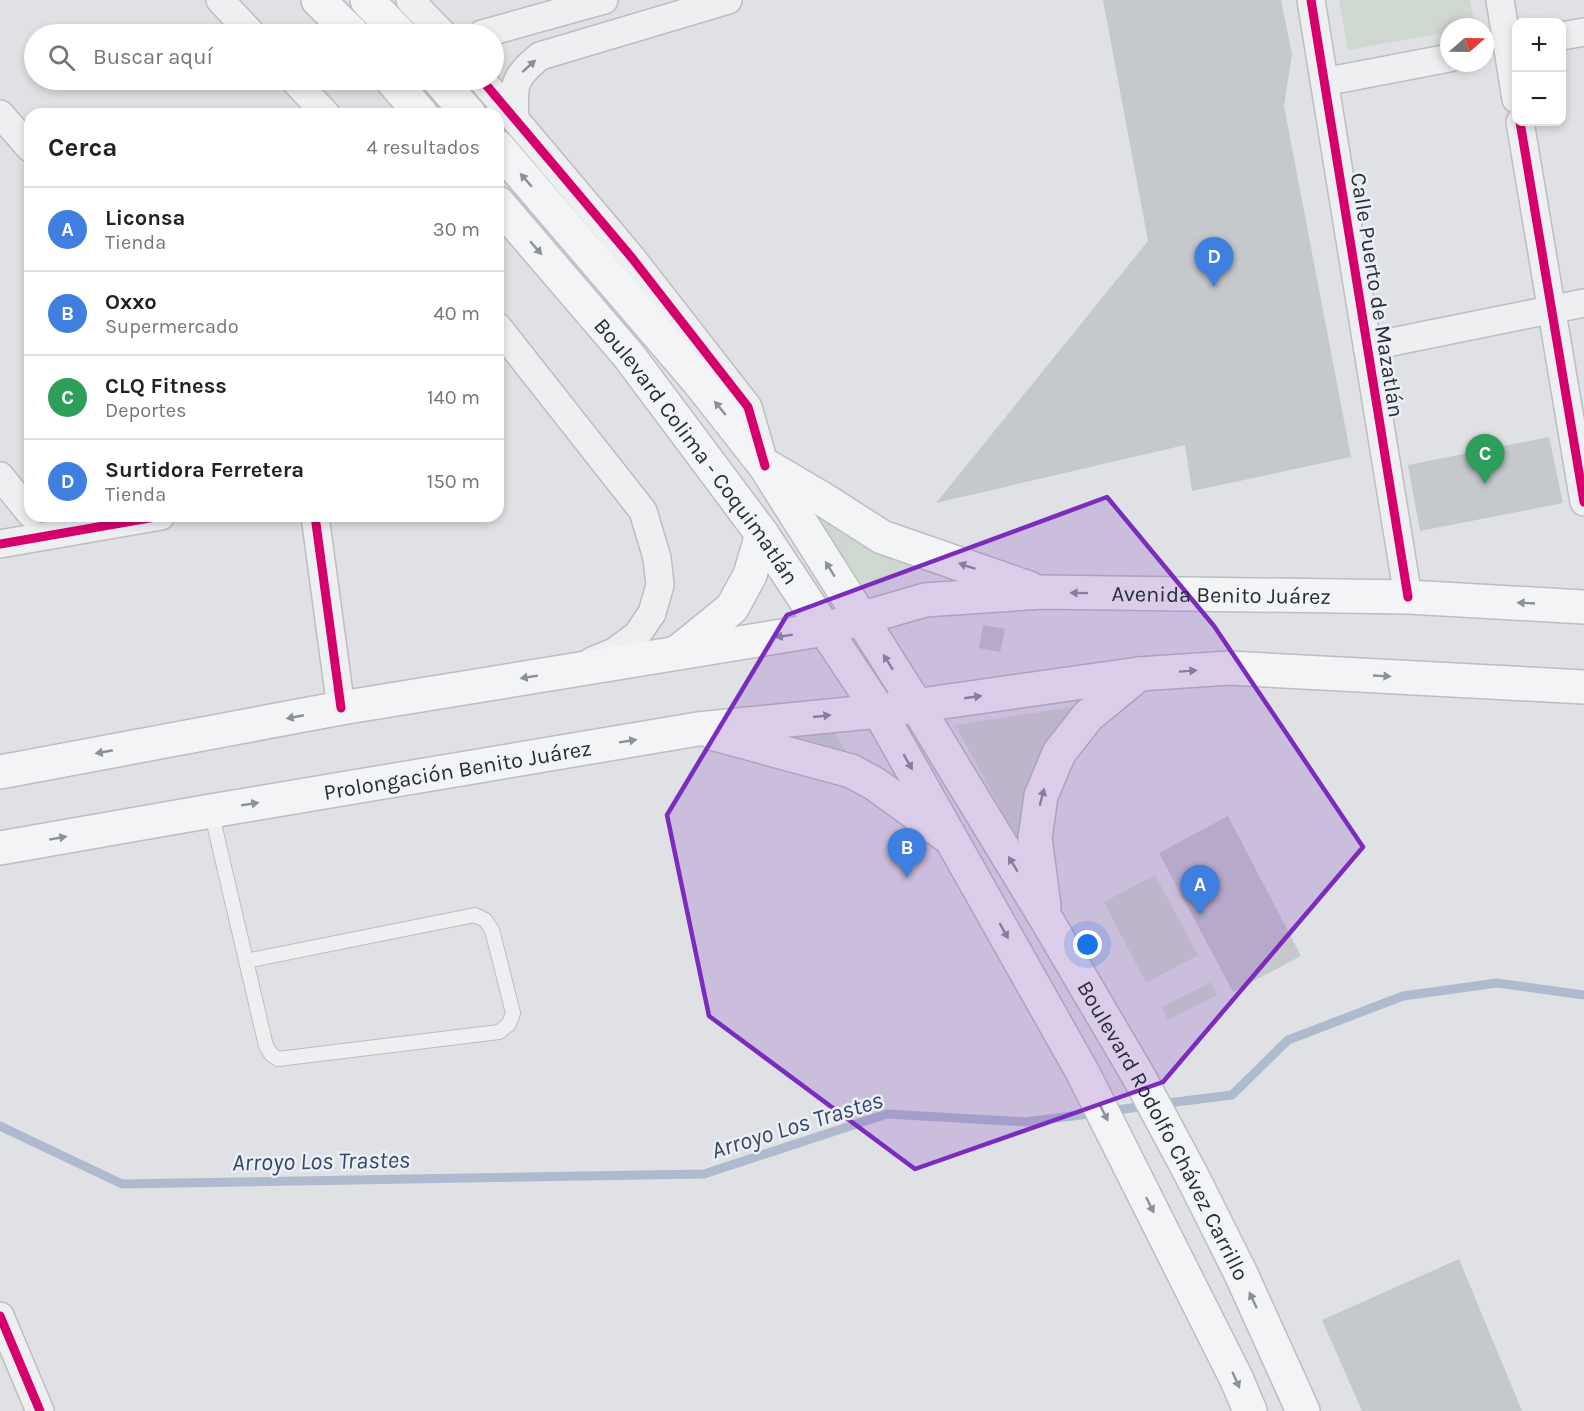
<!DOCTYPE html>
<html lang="es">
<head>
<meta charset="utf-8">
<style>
	body { margin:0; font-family:Karla,sans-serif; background:#f6f6f6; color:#222 }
	.controls { position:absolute; right:18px; top:18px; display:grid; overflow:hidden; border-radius:12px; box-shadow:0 3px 9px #0003 }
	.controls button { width:54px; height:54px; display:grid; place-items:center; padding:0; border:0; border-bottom:2px solid #e0e0e0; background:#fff; color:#222; font:30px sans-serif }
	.compass { position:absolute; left:1440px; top:18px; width:54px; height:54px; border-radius:50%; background:#fff; box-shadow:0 3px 9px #0003; rotate:70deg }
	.you { position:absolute; left:1088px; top:945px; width:21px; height:21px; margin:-15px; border:4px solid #fff; border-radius:50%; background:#1a73e8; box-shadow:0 0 0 9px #1a73e833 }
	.badge { display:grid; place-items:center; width:39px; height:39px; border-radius:50%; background:#0f766e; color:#fff; font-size:20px; font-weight:700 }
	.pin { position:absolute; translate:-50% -50px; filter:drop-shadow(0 2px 3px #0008) }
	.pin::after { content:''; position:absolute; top:32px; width:21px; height:18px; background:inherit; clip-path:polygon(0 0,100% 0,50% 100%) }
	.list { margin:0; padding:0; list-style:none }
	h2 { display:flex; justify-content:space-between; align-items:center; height:78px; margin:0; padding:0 24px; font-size:26px }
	h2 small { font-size:20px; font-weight:400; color:#767676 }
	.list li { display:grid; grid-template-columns:39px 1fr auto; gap:18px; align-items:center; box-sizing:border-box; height:84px; padding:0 24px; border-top:2px solid #e0e0e0 }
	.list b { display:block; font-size:22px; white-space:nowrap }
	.list p { margin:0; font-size:20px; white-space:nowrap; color:#767676 }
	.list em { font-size:20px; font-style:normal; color:#767676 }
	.icon { flex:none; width:33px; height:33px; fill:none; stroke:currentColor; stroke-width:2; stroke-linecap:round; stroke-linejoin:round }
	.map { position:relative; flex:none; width:1584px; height:1411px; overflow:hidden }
	.search { position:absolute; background:#fff; box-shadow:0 3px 9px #0003; left:24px; top:24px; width:480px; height:66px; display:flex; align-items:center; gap:15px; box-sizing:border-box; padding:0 21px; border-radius:33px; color:#767676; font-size:22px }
	.panel { position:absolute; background:#fff; box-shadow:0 3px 9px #0003; left:24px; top:108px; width:480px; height:414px; border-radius:18px }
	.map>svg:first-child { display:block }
	.green { fill:#ced7d0 }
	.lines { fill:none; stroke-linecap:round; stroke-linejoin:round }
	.stream { stroke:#afbace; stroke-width:9 }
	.building { fill:#c6c9cc }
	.lane-casing { stroke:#bcbec1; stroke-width:16 }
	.street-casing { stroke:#bcbec1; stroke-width:30 }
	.primary-casing { stroke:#bcbec1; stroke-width:36 }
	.lane { stroke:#eeeff1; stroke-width:14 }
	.street { stroke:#eeeff1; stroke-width:27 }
	.primary { stroke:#f3f4f5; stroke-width:33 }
	.cycleway-casing { stroke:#eceff4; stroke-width:13 }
	.cycleway { stroke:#d6006c; stroke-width:9 }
	.oneway { fill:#8b8e96 }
	.oneway2 { fill:#8e9098 }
	.marked { fill:#7b2cbf; fill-opacity:0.2; stroke:#7b2cbf; stroke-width:4.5; stroke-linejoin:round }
	.labels { text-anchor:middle; stroke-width:5; stroke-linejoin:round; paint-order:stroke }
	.street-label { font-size:22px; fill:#282d3b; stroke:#eceff4 }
	.water-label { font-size:24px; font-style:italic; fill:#35486c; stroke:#eceff4 }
</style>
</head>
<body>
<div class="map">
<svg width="1584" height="1411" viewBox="0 0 1584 1411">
	<rect width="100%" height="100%" fill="#dfe1e4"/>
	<!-- green -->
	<path class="green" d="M1339,0H1470L1475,27H1449V32L1348,50Z
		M813,511L918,568L863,587Z
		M1086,705L1030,862L955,725Z
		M832,728L850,758L779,735Z
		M1155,875L1198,955L1146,983L1104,902Z
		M1211,982L1217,995L1168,1020L1161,1007Z"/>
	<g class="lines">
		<!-- stream -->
		<path class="stream" d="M1160,1104L1232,1095L1288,1040L1403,996L1497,983L1584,995
			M1109,1111L1146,1106
			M0,1126L122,1184L704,1174L887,1114L1025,1122L1096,1113"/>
	</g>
	<!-- building -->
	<path class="building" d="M1103,0H1281L1292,54L1284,106L1351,457L1192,491L1185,445L936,503L1148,241Z
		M1549,437L1563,503L1420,531L1408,465Z
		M983,625L1005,629L1000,652L979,648Z
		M1228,816L1301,956L1233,992L1159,853Z
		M1459,1259L1522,1411H1362L1322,1320Z"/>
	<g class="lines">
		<defs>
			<path id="lane" d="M211,811L266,1046L271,1054L278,1059L499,1032L509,1024L513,1013L492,930L485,920L475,915L246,961"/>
			<path id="street" d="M220,0L252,34
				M410,0L443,34
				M1311,0L1408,597
				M1500,0L1516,99
				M482,34L604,0
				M1562,36L1584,32
				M294,80L326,114
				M482,80L632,258L748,407L763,459
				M1324,82L1449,58
				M0,114L30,148
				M515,119C513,85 513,78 540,56L728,0
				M1520,122L1584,502
				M498,327L643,511L657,558L660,585L652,613L637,635L614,652L592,661
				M1367,347L1584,303
				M0,476L30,513
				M315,516L341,708
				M0,544L161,516
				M0,1316L40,1411"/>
			<g id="primary">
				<path d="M318,0L353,34"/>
				<path d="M367,0L400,34"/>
				<path d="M392,80L421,114"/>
				<path d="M439,80L469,114"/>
				<path id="s1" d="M498,147L699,382L765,466L916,705L1045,917L1139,1077L1192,1176L1241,1274L1303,1411"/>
				<path id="s2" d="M498,203L629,356L762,534L879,711L1083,1073L1237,1380L1250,1411"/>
				<path d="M770,468L821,498L882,537L1029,588"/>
				<path d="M679,651L732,608L750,575L762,534"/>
				<path d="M715,734L851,771L875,784L944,834"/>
				<path id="s3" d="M0,772L341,708L825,629L925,600L1042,592L1408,597L1584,607"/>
				<path id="s4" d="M0,848L211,811L698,729L879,711L1139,674L1229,668L1584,687"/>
				<path d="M1044,906L1035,838L1041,796L1059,753L1088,716L1139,674"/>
			</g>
		</defs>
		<!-- lane casing -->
		<use href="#lane" class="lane-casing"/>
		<!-- street casing -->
		<use href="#street" class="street-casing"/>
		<!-- primary casing -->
		<use href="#primary" class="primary-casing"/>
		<!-- lane -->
		<use href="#lane" class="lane"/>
		<!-- street -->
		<use href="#street" class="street"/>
		<!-- primary -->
		<use href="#primary" class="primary"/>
		<defs>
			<path id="cycleway" d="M1311,0L1408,597
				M482,80L632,258L748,407L765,466
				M1520,122L1584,502
				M315,516L341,708
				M0,544L161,516
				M0,1316L40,1411"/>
		</defs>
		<!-- cycleway casing -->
		<use href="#cycleway" class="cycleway-casing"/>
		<!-- cycleway -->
		<use href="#cycleway" class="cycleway"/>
	</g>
	<!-- one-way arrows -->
	<defs><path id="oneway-solid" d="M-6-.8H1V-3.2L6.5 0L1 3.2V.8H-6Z" transform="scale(1.5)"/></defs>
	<use class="oneway" href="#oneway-solid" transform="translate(529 66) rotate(-42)"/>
	<g class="oneway2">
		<use href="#oneway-solid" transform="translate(526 180) rotate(-131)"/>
		<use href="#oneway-solid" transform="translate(536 248) rotate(49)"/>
		<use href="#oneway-solid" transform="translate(720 408) rotate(-129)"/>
		<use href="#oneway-solid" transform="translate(967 566) rotate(-161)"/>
		<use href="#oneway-solid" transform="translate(830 569) rotate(-122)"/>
		<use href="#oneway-solid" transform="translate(1079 593) rotate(-179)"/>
		<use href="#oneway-solid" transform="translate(1526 603) rotate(-177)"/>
		<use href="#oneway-solid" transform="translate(784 636) rotate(171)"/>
		<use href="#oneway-solid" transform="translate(888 662) rotate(-122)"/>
		<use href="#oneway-solid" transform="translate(1188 671) rotate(-4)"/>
		<use href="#oneway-solid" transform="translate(1382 676) rotate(3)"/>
		<use href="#oneway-solid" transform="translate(529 677) rotate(171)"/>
		<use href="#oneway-solid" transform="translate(973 697) rotate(-8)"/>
		<use href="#oneway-solid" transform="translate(822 716) rotate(-6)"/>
		<use href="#oneway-solid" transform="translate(295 717) rotate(169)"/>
		<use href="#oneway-solid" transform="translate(628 741) rotate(-9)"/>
		<use href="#oneway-solid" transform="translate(104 752) rotate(169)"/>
		<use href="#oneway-solid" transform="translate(908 762) rotate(60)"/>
		<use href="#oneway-solid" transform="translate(1042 797) rotate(-75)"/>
		<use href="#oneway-solid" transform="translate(250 804) rotate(-9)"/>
		<use href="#oneway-solid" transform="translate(58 838) rotate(-10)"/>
		<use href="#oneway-solid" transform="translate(1013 864) rotate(-121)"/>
		<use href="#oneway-solid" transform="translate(1004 931) rotate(61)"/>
		<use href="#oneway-solid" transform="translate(1104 1113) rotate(63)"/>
		<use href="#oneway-solid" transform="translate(1150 1205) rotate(64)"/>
		<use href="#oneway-solid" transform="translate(1253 1300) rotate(-115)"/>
		<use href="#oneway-solid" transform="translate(1236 1380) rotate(66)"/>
	</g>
	<!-- marked area -->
	<path class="marked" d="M1107,497L1214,626L1363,847L1163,1082L915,1169L709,1016L667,815L787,615Z"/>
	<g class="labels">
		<!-- street labels -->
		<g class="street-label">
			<text transform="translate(1378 295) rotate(81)" y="8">Calle Puerto de Mazatlán</text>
			<text dy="8" stroke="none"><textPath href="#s2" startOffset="318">Boulevard Colima - Coquimatlán</textPath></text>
			<text dy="8" stroke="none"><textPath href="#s3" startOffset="1238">Avenida Benito Juárez</textPath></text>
			<text dy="8" stroke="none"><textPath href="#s4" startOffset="464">Prolongación Benito Juárez</textPath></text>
			<text dy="8" stroke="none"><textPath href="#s1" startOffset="1191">Boulevard Rodolfo Chávez Carrillo</textPath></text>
		</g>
		<!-- water labels -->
		<g class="water-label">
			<text transform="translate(797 1125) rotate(-17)" y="8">Arroyo Los Trastes</text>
			<text transform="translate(321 1161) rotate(-1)" y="8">Arroyo Los Trastes</text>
		</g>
	</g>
</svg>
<div class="controls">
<button>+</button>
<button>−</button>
</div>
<svg class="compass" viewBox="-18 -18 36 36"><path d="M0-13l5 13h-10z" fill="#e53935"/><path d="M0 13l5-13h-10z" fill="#767676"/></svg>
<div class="you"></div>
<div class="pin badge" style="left:1200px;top:915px;background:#3f7fe0">A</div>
<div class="pin badge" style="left:907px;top:878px;background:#3f7fe0">B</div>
<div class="pin badge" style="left:1485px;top:484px;background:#2e9e5b">C</div>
<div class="pin badge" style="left:1214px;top:287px;background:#3f7fe0">D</div>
<div class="search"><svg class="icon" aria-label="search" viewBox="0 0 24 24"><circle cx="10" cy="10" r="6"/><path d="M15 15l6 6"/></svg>Buscar aquí</div>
<section class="panel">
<h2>Cerca<small>4 resultados</small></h2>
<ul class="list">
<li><span class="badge" style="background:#3f7fe0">A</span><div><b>Liconsa</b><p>Tienda</p></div><em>30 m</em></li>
<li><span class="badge" style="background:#3f7fe0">B</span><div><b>Oxxo</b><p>Supermercado</p></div><em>40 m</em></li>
<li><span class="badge" style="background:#2e9e5b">C</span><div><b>CLQ Fitness</b><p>Deportes</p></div><em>140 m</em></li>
<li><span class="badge" style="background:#3f7fe0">D</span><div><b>Surtidora Ferretera</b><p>Tienda</p></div><em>150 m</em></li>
</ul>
</section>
</div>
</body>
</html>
